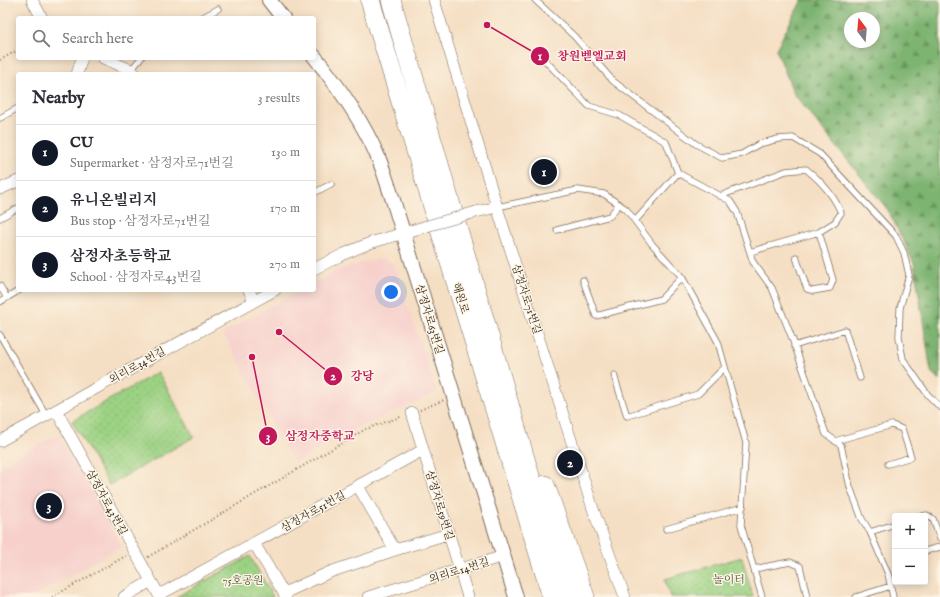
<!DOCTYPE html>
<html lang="en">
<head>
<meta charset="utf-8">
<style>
	body { margin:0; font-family:"IM FELL English","Noto Serif KR",serif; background:#f7f7f7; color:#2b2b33 }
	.controls { position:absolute; right:12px; bottom:12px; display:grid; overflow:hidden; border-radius:4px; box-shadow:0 2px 10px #0003 }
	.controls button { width:36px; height:36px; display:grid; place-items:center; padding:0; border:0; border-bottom:1px solid #e1e1e2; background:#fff; color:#2b2b33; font:20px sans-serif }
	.compass { position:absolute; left:844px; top:12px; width:36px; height:36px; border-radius:50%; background:#fff; box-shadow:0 2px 10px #0003; rotate:344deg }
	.you { position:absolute; left:391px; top:292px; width:14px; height:14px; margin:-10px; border:3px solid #fff; border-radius:50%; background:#1a73e8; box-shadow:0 0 0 6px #1a73e833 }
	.badge { display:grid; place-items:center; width:26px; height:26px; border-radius:50%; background:#111827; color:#fff; font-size:13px; font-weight:700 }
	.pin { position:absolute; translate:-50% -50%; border:2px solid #fff; box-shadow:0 1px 4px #0006 }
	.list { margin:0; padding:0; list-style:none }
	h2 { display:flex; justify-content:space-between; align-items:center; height:52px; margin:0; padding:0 16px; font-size:17px }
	h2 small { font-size:13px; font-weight:400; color:#7c7c81 }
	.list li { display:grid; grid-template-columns:26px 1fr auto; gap:12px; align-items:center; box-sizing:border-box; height:56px; padding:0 16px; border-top:1px solid #e1e1e2 }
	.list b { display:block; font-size:15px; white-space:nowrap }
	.list p { margin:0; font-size:13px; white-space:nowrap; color:#7c7c81 }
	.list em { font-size:13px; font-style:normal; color:#7c7c81 }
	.icon { flex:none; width:22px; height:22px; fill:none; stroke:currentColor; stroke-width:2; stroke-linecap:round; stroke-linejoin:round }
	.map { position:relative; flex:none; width:940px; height:597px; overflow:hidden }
	.search { position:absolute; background:#fff; box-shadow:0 2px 10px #0003; left:16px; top:16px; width:300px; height:44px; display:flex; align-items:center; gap:10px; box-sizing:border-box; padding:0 14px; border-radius:4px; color:#7c7c81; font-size:15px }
	.panel { position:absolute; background:#fff; box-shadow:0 2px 10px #0003; left:16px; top:72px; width:300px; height:220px; border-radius:4px }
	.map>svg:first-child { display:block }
	.built { fill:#f7d0cc }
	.grass { fill:url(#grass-dots); stroke:#6c7e50 }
	.forest { fill:url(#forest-firs); stroke:#5c6f48; fill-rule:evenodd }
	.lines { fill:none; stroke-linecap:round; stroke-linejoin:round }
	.service-casing { stroke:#7c6958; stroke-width:7 }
	.minor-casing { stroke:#7c6958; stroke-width:12 }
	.tertiary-casing { stroke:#7c6958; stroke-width:16 }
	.trunk-casing { stroke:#7c6958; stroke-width:20 }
	.path { stroke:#7c6958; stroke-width:2; stroke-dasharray:1 3; stroke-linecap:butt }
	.service { stroke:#fff; stroke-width:5.5 }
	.minor { stroke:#fff; stroke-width:11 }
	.tertiary { stroke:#fff; stroke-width:14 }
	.trunk { stroke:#fff; stroke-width:19 }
	.minor-bridge-casing { stroke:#7c6958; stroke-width:12; stroke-linecap:butt }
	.minor-bridge { stroke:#fff; stroke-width:11 }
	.labels { text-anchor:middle; stroke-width:3; stroke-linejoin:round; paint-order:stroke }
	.street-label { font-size:11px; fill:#3b2a1e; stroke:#fcf5e5 }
	.park-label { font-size:11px; fill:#535437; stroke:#fcf5e5 }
	.leader { fill:none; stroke:#c2185b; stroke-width:1.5 }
	.callout-dot { fill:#c2185b; stroke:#fcf5e5; stroke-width:1.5 }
	.mark-label { font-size:12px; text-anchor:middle; font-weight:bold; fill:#fff }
	.callout-label { font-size:12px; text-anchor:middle; font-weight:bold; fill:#c2185b; stroke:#fcf5e5; stroke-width:3; stroke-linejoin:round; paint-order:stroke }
</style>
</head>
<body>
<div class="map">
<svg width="940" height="597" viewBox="0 0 940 597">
	<defs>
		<pattern id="grass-dots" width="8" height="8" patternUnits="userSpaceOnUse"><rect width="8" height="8" fill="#9cd283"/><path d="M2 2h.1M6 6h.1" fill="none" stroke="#87b471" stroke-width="1.8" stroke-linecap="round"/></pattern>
		<pattern id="forest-firs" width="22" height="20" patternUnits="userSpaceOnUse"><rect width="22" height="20" fill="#7db471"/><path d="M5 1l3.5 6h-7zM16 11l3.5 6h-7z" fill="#68935c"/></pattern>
	</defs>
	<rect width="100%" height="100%" fill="#fcf5e5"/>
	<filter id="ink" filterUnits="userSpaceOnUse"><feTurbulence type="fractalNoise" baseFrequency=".025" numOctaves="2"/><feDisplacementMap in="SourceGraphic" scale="8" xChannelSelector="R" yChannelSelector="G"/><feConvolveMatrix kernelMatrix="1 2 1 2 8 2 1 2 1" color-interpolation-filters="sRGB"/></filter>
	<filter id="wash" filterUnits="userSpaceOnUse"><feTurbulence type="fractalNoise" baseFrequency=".012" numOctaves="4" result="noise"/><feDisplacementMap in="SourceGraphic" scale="16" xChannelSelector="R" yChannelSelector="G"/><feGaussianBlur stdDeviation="0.9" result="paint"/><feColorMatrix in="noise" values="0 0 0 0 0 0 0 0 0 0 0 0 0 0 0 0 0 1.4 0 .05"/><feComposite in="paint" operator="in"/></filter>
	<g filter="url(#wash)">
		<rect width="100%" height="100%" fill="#f5dfc4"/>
		<!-- built -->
		<path class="built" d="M383,258L394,264L437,393L348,432L294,463L223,333L301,290H314V283L338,269Z
			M58,434L122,546L33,597H0V466Z"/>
		<!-- grass -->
		<path class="grass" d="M158,372L194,437L109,485L72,421Z
			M250,556L273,597H176Z
			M742,557L753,597H670L665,579Z"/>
		<!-- forest -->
		<path class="forest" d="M802,0H940V380L931,372L914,263L888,210L794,94L776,49ZM850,18H874V42H850Z"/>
	</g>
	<g filter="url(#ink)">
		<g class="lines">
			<defs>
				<path id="service" d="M535,0L574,36L613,81L696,144L722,158L742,154L759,144L778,139L793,138L820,154L896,236L904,253L909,275L900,308L899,337L903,359L928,395L940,407
					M201,18L218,9
					M538,53L589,106L619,115L666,142L678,173
					M131,70L141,58
					M0,118L18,108
					M314,193L331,184
					M720,196L786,171L806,169C821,181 834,195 841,213L835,222L819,232L750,252
					M497,207L578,190L604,194L626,209L652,244L682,277L718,342L746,443L741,525L762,597
					M0,218L18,208
					M635,221L678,173L730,201L737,212L753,262L772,288L792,338L826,434L841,445L850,487L862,519L870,532L888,574L893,597
					M557,230L610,216L619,204
					M796,257L807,289L813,291L830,288L833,280L819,232
					M583,280L596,316L661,299L682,277
					M0,286L7,298
					M0,302L20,290
					M0,335L46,415
					M794,346L845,330L860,378
					M614,375L627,416L698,394L725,367
					M835,441L892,425L902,429L911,457L888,464
					M922,516L927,515L933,519L940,539
					M666,529L743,507
					M870,532L895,524
					M925,551L940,547
					M754,569L790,562L800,566L807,597
					M856,597L891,586"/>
				<path id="minor" d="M32,0L42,18
					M434,0L497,207L594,512L625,597
					M103,58L131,70L135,74
					M77,74L82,58
					M0,189L18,181
					M476,212L497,207
					M314,269L344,254L370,243L427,226
					M249,290L254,301
					M56,410L160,597
					M412,413L468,597
					M0,441L275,290
					M358,486L395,550
					M254,543L286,597
					M284,593L330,572L395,550L448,534
					M159,595L423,450
					M124,597L151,581
					M368,597L504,556"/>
				<path id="tertiary" d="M269,0L283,18
					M314,56C339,87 362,120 378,157C384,171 388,186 393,200L516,597"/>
				<path id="trunk" d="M370,0L552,597
					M391,0L547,534L567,597
					M545,485L585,597"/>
			</defs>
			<!-- service casing -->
			<use href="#service" class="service-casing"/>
			<!-- minor casing -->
			<use href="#minor" class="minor-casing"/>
			<!-- tertiary casing -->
			<use href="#tertiary" class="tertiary-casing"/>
			<!-- trunk casing -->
			<use href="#trunk" class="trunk-casing"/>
			<!-- path -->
			<path class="path" d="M0,60L18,50
				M420,410L444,400
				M148,557L366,429L403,416
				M52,597L126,556"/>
			<!-- service -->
			<use href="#service" class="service"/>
			<!-- minor -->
			<use href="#minor" class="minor"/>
			<!-- tertiary -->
			<use href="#tertiary" class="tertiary"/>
			<!-- trunk -->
			<use href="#trunk" class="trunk"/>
			<defs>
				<path id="minor-bridge" d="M427,226L476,212"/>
			</defs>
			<!-- minor-bridge casing -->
			<use href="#minor-bridge" class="minor-bridge-casing"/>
			<!-- minor-bridge -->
			<use href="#minor-bridge" class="minor-bridge"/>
		</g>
	</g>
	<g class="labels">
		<!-- street labels -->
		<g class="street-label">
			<text transform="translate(461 298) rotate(73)" y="4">해원로</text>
			<text transform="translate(527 299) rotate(72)" y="4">삼정자로71번길</text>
			<text transform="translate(430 319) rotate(73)" y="4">삼정자로63번길</text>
			<text transform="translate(137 365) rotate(-29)" y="4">외리로34번길</text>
			<text transform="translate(107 502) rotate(61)" y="4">삼정자로43번길</text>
			<text transform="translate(440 505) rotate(73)" y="4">삼정자로59번길</text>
			<text transform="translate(313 511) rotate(-29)" y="4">삼정자로51번길</text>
			<text transform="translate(459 570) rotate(-17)" y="4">외리로14번길</text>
		</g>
		<!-- park labels -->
		<g class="park-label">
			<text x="729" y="583">놀이터</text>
			<text x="243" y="584">75호공원</text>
		</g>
	</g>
	<!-- callouts -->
	<path class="leader" d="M487 25L540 56M279 332L333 376M252 357L268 436"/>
	<g class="callout-dot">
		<circle cx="487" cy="25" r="4"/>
		<circle cx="279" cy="332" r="4"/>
		<circle cx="252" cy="357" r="4"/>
		<circle cx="540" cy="56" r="10"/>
		<circle cx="333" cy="376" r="10"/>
		<circle cx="268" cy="436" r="10"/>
	</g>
	<g class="mark-label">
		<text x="540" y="60">1</text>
		<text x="333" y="380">2</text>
		<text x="268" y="440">3</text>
	</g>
	<g class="callout-label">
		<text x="592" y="60">창원벧엘교회</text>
		<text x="362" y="380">강당</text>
		<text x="320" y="440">삼정자중학교</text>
	</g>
</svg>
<div class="controls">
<button>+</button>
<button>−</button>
</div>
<svg class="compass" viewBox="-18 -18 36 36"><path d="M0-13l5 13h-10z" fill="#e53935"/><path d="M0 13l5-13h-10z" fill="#7c7c81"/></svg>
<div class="you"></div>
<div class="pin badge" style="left:544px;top:172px">1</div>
<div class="pin badge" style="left:570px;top:463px">2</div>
<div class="pin badge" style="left:49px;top:506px">3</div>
<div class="search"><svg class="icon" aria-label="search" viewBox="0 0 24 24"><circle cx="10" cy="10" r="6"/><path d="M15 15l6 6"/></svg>Search here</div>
<section class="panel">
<h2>Nearby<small>3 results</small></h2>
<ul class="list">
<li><span class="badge">1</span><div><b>CU</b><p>Supermarket · 삼정자로71번길</p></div><em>130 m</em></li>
<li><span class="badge">2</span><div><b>유니온빌리지</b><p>Bus stop · 삼정자로71번길</p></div><em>170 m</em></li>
<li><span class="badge">3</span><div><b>삼정자초등학교</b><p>School · 삼정자로43번길</p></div><em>270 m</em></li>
</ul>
</section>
</div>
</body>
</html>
